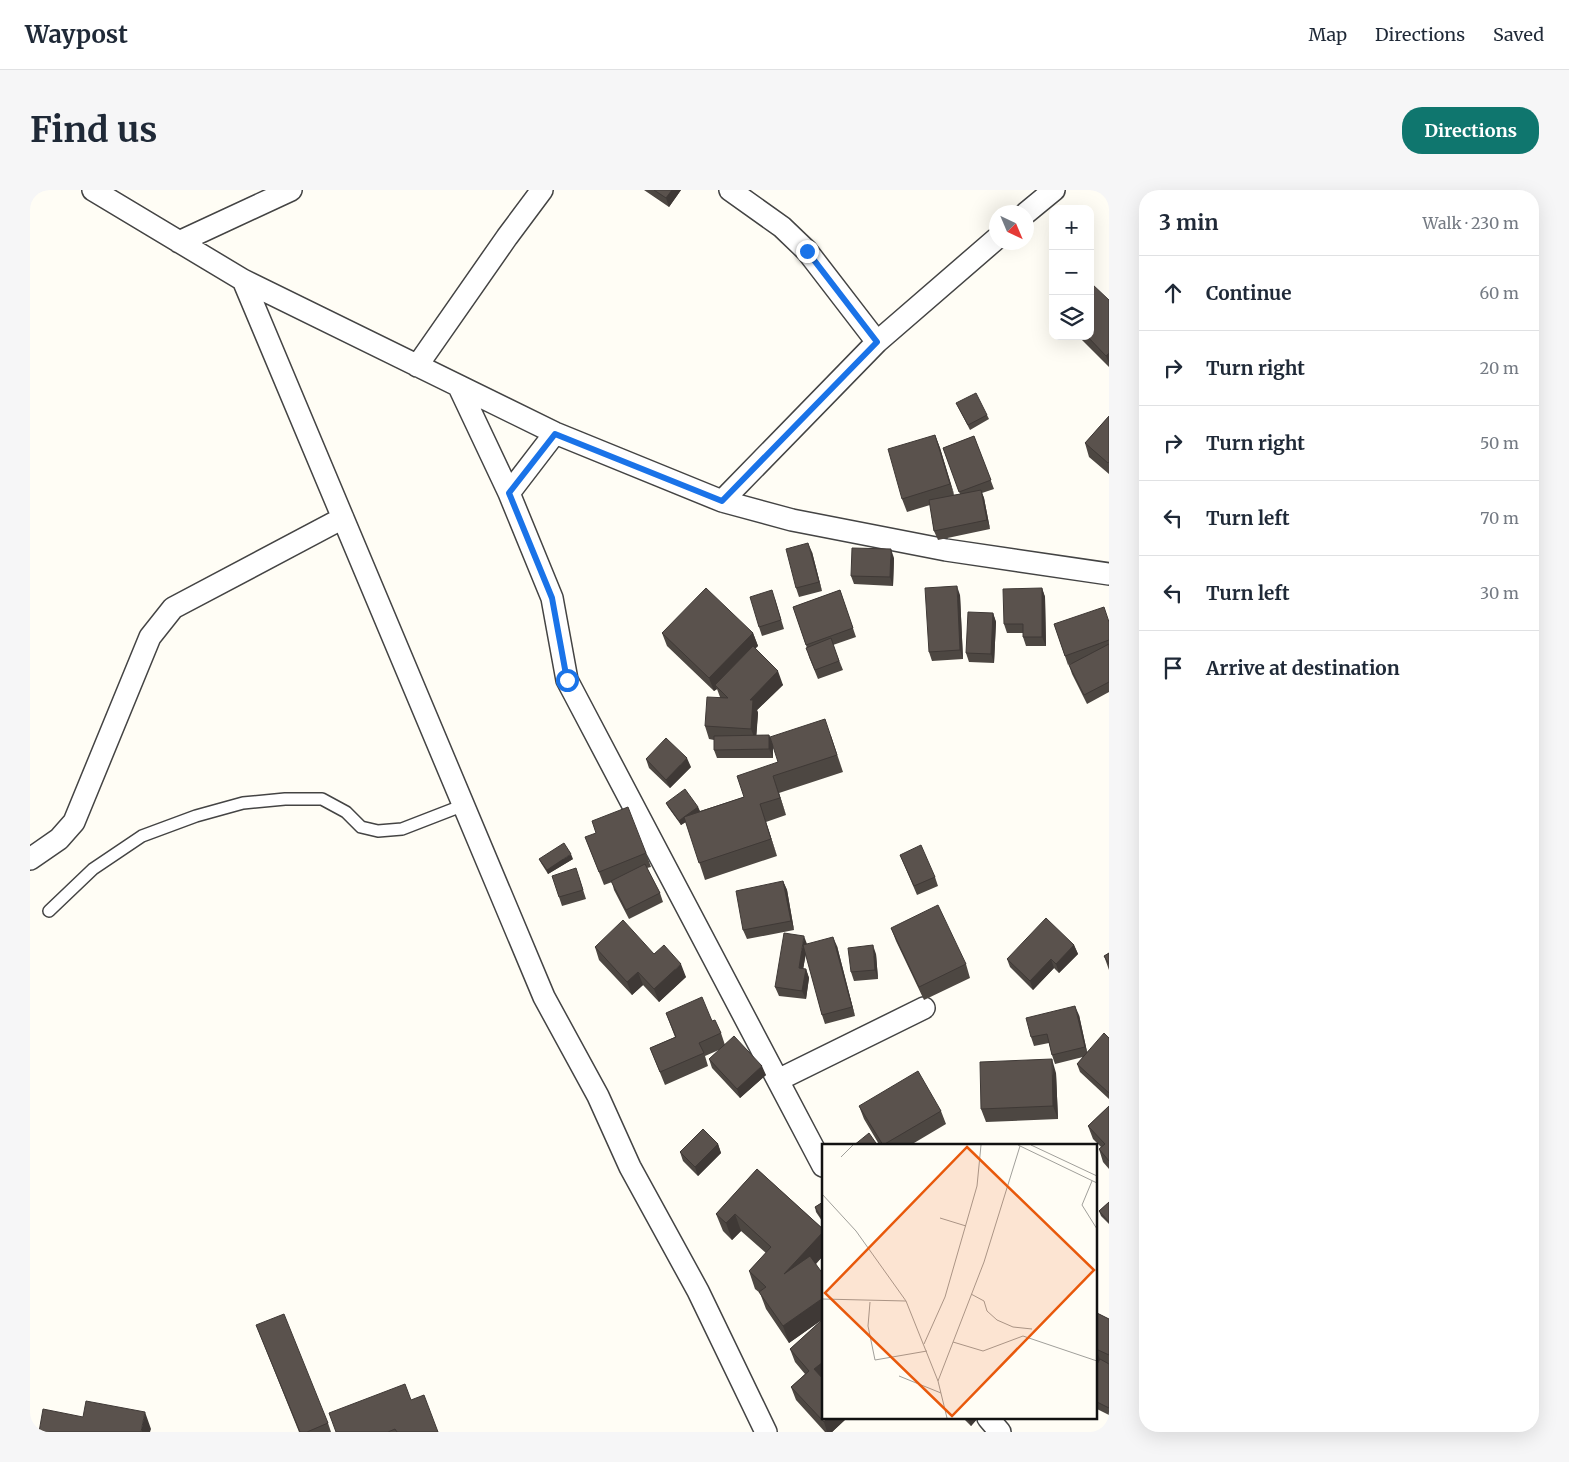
<!DOCTYPE html>
<html lang="en">
<head>
<meta charset="utf-8">
<style>
	body { margin:0; font-family:Merriweather,serif; background:#f6f6f7; color:#1f2937 }
	.controls { position:absolute; right:15px; top:15px; display:grid; overflow:hidden; border-radius:10px; box-shadow:0 5px 20px #0002 }
	.controls button { width:45px; height:45px; display:grid; place-items:center; padding:0; border:0; border-bottom:1px solid #e0e1e3; background:#fff; color:#1f2937; font:25px sans-serif }
	.compass { position:absolute; left:959px; top:15px; width:45px; height:45px; border-radius:50%; background:#fff; box-shadow:0 5px 20px #0002; rotate:136deg }
	.stop { position:absolute; width:15px; height:15px; margin:-11px; border:4px solid #1a73e8; border-radius:50%; background:#fff }
	.stop.end { background:#1a73e8; border-color:#fff; box-shadow:0 1px 5px #0008 }
	.list { margin:0; padding:0; list-style:none }
	h2 { display:flex; justify-content:space-between; align-items:center; height:65px; margin:0; padding:0 20px; font-size:21px }
	h2 small { font-size:16px; font-weight:400; color:#747a83 }
	.list li { display:grid; grid-template-columns:32px 1fr auto; gap:15px; align-items:center; box-sizing:border-box; height:75px; padding:0 20px; border-top:1px solid #e0e1e3 }
	.list b { display:block; font-size:19px; white-space:nowrap }
	.list em { font-size:16px; font-style:normal; color:#747a83 }
	.icon { flex:none; width:28px; height:28px; fill:none; stroke:currentColor; stroke-width:2; stroke-linecap:round; stroke-linejoin:round }
	.map { position:relative; flex:none; width:1079px; height:1242px; overflow:hidden; border-radius:20px }
	header { display:flex; align-items:center; gap:30px; box-sizing:border-box; height:70px; padding:0 25px; background:#fff; border-bottom:1px solid #e0e1e3 }
	header strong { font-size:24px }
	nav { display:flex; gap:28px; margin-inline-start:auto; font-size:18px }
	.intro { display:flex; align-items:center; justify-content:space-between; box-sizing:border-box; height:120px; padding:0 30px }
	h1 { margin:0; font-size:35px }
	.button { padding:12px 22px; border-radius:20px; background:#0f766e; color:#fff; font-size:18px; font-weight:700 }
	main { display:flex; gap:30px; padding:0 30px }
	aside { flex:1; background:#fff; border-radius:20px; box-shadow:0 5px 20px #0002 }
	.map>svg:first-child { display:block }
	.lines { fill:none; stroke-linecap:round; stroke-linejoin:round }
	.lane-casing { stroke:#444; stroke-width:14 }
	.street-casing { stroke:#444; stroke-width:24 }
	.lane { stroke:#fff; stroke-width:11 }
	.street { stroke:#fff; stroke-width:21 }
	.wall { fill:#4d4742 }
	.shaded-wall { fill:#3f3936 }
	.building { fill:#5a524d; stroke:#3f3936 }
	.route { stroke:#1a73e8; stroke-width:6 }
	.inset-road { fill:none; stroke:#a09f9a; stroke-width:1 }
	.view { fill:#e8590c; fill-opacity:0.15; stroke:#e8590c; stroke-width:2.5 }
	.inset-edge { fill:none; stroke:#111; stroke-width:2.5 }
</style>
</head>
<body>
<header>
<strong>Waypost</strong>
<nav><a>Map</a><a>Directions</a><a>Saved</a></nav>
</header>
<div class="intro"><h1>Find us</h1><a class="button">Directions</a></div>
<main>
<div class="map">
<svg width="1079" height="1242" viewBox="0 0 1079 1242">
	<rect width="100%" height="100%" fill="#fffdf5"/>
	<g class="lines">
		<defs>
			<path id="lane" d="M19,721L63,679L112,646L166,626L213,613L255,609H292L316,622L331,637L348,641L372,639L434,615"/>
			<path id="street" d="M63,0L213,90L525,243L692,311L762,330L916,360L1079,384
				M700,0L752,37L777,61L847,152
				M996,23L1024,0
				M149,52L261,0
				M213,90L514,807L568,906L600,977L668,1101L736,1242
				M387,176L477,47L512,0
				M429,197L479,303L522,408L537,490L793,976
				M479,303L525,243
				M692,311L847,152L966,49
				M0,669L29,649L44,632L120,447L143,418L313,328
				M748,890L894,818
				M958,1228L970,1242"/>
		</defs>
		<!-- lane casing -->
		<use href="#lane" class="lane-casing"/>
		<!-- street casing -->
		<use href="#street" class="street-casing"/>
		<!-- lane -->
		<use href="#lane" class="lane"/>
		<!-- street -->
		<use href="#street" class="street"/>
	</g>
	<!-- wall -->
	<path class="wall" d="M614,0H651L639,17Z
		M1079,110V177L1048,146H1060Z
		M926,213L957,225L959,229L940,240Z
		M1079,226V284L1059,267L1055,253Z
		M905,245L910,258L924,305L930,304L913,258L944,246L964,299L952,303L954,308L960,339L908,350L904,341L900,315L877,322L872,309Z
		M782,362L792,401L769,407L766,398Z
		M864,368L863,396L824,394L821,386Z
		M1012,398L1015,407L1016,456H996L993,447V443H977L974,434Z
		M810,400L826,447L803,455L813,480L788,489L779,467L777,458L763,417Z
		M930,405L933,469L902,471L899,462Z
		M745,409L754,439L732,446L729,437Z
		M963,423L966,432L964,473L939,472L936,463Z
		M1079,431V502L1057,514L1042,484L1039,475L1043,473L1038,475L1024,434Z
		M632,443H723L728,456L725,458L753,495L727,520L728,523L726,546L739,545L743,554V568H687L684,560V550L679,549L675,536L690,507L687,499L684,501L637,456Z
		M801,546L813,582L749,603L756,625L736,632L747,666L675,690L656,632L651,635L638,617L636,613L668,617L670,621L714,607L748,572Z
		M616,569L661,577L640,598L619,578Z
		M555,647L616,663L621,677L617,678L630,703L633,712L599,729L584,700L582,692L574,695Z
		M870,665L905,687L908,696L887,705Z
		M509,669H543L518,684L511,673Z
		M549,687L556,709L532,716L529,707Z
		M753,691L757,700L764,740L717,749L713,740Z
		M861,738L936,774L940,788L894,810L866,751Z
		M777,754L807,756L825,826L795,834L792,825L776,764L773,779H776L779,788L776,809L749,806L745,797Z
		M1044,755L1048,764L1029,783L1024,778L1003,800L980,777L977,769Z
		M565,757L624,764L656,787L629,812L613,795L602,805L569,770Z
		M1079,763V780L1074,766Z
		M846,764L848,789L824,791L821,782Z
		M636,823L682,831L691,843L695,855L736,885L710,908L682,878L679,869L691,859L675,866L678,876L635,895L620,858L645,847Z
		M1049,825L1057,862L1079,848V909L1050,882L1047,874L1053,867L1025,874L1022,865L1019,853L1004,856L1001,847Z
		M1026,883L1028,929L956,932L951,919Z
		M829,916L911,921L916,934L879,956H850L834,929Z
		M1079,916V979L1073,972L1069,959L1071,957L1063,949L1058,936Z
		M688,954L691,963L668,986L653,971L650,962Z
		M727,979L793,1039V1073L791,1068L786,1074L793,1129L759,1153L736,1119L730,1103L725,1099L719,1081L736,1063L711,1041L702,1050L693,1041L686,1024Z
		M793,1012L792,1031L786,1022L785,1017Z
		M1079,1012V1034L1071,1026L1069,1021Z
		M1065,1122L1079,1129V1225L1065,1218Z
		M793,1129V1228H817L802,1242H795L766,1210L761,1197L775,1184L765,1172L760,1159Z
		M226,1135L298,1233L301,1242H269Z
		M381,1210L408,1242H306Z
		M933,1228H948L941,1236Z"/>
	<!-- shaded-wall -->
	<path class="shaded-wall" d="M642,0H651L639,17L636,8Z
		M1079,163V173L1076,166Z
		M905,245L910,258L925,307L920,294Z
		M951,300L954,308L960,339L957,330Z
		M778,353L782,362L792,401L789,392Z
		M861,359L864,368L863,396L860,387Z
		M927,396L930,405L933,469L930,460Z
		M1012,398L1015,407L1016,456L1012,447Z
		M963,423L966,432L964,473L961,464Z
		M723,443L728,456L688,497L685,495L687,499L684,501L679,488Z
		M748,481L753,495L727,520L728,523L726,552L721,539L720,510Z
		M739,545L743,554V568L739,559Z
		M657,568L661,577L640,598L636,590Z
		M743,586L749,603L756,625L750,608Z
		M730,614L736,632L747,666L741,649Z
		M668,617L670,622L651,635L649,631Z
		M541,664L543,669L518,684L517,680Z
		M753,691L757,700L764,740L761,731Z
		M774,746L777,754L772,787L769,778Z
		M803,747L807,756L825,826L822,817Z
		M843,755L846,764L848,789L845,780Z
		M1044,755L1048,764L1029,783L1026,774Z
		M1021,769L1024,778L1003,800L1000,791Z
		M651,774L656,787L629,812L624,799Z
		M776,779L779,788L776,809L772,801Z
		M608,782L613,795L602,805L597,792Z
		M1045,816L1049,825L1058,866L1055,857Z
		M1022,869L1026,883L1028,929L1023,916Z
		M732,876L736,885L710,908L707,899Z
		M688,954L691,963L668,986L665,977Z
		M705,1024L711,1041L702,1050L696,1033Z
		M793,1042V1066L761,1101L754,1084Z
		M793,1108V1129L759,1153L753,1136Z
		M1066,1159L1071,1172L1065,1183V1161Z
		M793,1172V1189L784,1179Z
		M115,1222L121,1239L120,1242H111Z
		M798,1228H817L802,1242H797L794,1232Z
		M942,1228H948L941,1236L939,1231Z"/>
	<!-- building -->
	<path class="building" d="M624,0H642L636,8Z
		M1062,94L1079,110V163L1076,166L1057,146H1060V96Z
		M946,203L957,225L938,235L926,213Z
		M1079,226V272L1078,273L1055,253Z
		M905,245L920,294L872,309L858,259Z
		M944,246L961,290L929,302L913,258Z
		M951,300L957,330L904,341L899,310Z
		M778,353L789,392L766,398L756,359Z
		M822,358L861,359L860,387L821,386Z
		M927,396L930,460L899,462L895,398Z
		M676,398L723,443L679,488L632,443Z
		M1012,398V447H993V434H974L973,399Z
		M742,400L751,430L729,437L720,407Z
		M810,400L823,438L776,455L763,417Z
		M1074,417L1079,432V450L1035,466L1024,434Z
		M938,422L963,423L961,464L936,463Z
		M801,448L809,471L785,480L776,458Z
		M1079,454V492L1054,505L1039,475Z
		M723,456L748,481L720,510H723L721,539L675,536L677,507L698,508L685,495Z
		M795,529L807,565L743,586L750,608L730,614L741,649L669,673L654,627L714,607L707,586L748,572L740,547Z
		M739,545V559L684,560V546Z
		M636,548L657,568L636,590L616,569Z
		M655,599L668,617L654,627L649,631L636,613Z
		M598,617L616,663L569,682L555,647L566,643L562,631Z
		M534,653L541,664L517,680L509,669Z
		M891,655L905,687L884,696L870,665Z
		M615,674L630,703L596,720L581,691Z
		M546,678L553,700L529,707L522,686Z
		M753,691L761,731L713,740L706,701Z
		M908,715L936,774L889,797L861,738Z
		M1016,728L1044,755L1026,774L1021,769L1000,791L977,769Z
		M593,730L624,764L634,755L651,774L624,799L608,782L597,792L565,757Z
		M754,743L774,746L769,778L776,779L772,801L745,797Z
		M803,747L822,817L792,825L773,755Z
		M843,755L845,780L821,782L818,758Z
		M1079,763V774L1074,766Z
		M672,807L682,831L685,830L691,843L669,853L674,863L630,882L620,858L646,847L636,823Z
		M1045,816L1055,857L1022,865L1017,844L1001,847L996,828Z
		M1074,843L1079,848V903L1047,874Z
		M704,846L732,876L707,899L679,869Z
		M1022,869L1023,916L951,919L950,872Z
		M888,881L911,921L853,955L829,916Z
		M1079,916V971L1069,959L1075,954L1058,936Z
		M673,939L688,954L665,977L650,962Z
		M839,943L848,956H823Z
		M727,979L793,1039V1042L754,1084L780,1066L793,1084V1108L753,1136L729,1102L736,1097L719,1081L741,1057L705,1024L696,1033L686,1024Z
		M793,1012V1025L791,1027L785,1017Z
		M1079,1012V1032L1069,1021Z
		M1065,1122L1079,1129V1165L1066,1159L1065,1161Z
		M254,1124L298,1233L277,1242H270L226,1135Z
		M793,1129V1172L784,1179L793,1189V1228H798L794,1232L761,1197L779,1181L760,1159Z
		M1070,1169L1079,1174V1218L1065,1211V1178Z
		M375,1194L381,1210L394,1205L408,1242H367L365,1239L358,1242H306L299,1223Z
		M56,1211L115,1222L111,1242H9L13,1219L53,1227Z
		M936,1228H942L939,1231Z"/>
	<g class="lines">
		<!-- route -->
		<path class="route" d="M537,490L522,408L479,303L525,244L692,311L847,152L777,61"/>
	</g>
	<!-- overview -->
	<g transform="translate(792 954)">
		<rect width="275" height="275" fill="#fffdf5"/>
		<path class="inset-road" d="M196,1L275,39M209,1L275,32M19,13L31,1M270,37L260,61L275,85M0,50L34,87L84,157L116,237L125,274M118,74L144,82M149,150L162,157L165,167L175,176L191,183L210,185M0,155L84,157M48,158L46,182L53,216L105,207M131,198L161,207L201,192L275,217M102,200L123,153L155,42L159,1M77,232L119,249M116,237L162,118L198,2"/>
		<path class="view" d="M145,3L272,126L130,272L3,149Z"/>
		<rect width="275" height="275" class="inset-edge"/>
	</g>
</svg>
<div class="controls">
<button>+</button>
<button>−</button>
<button><svg class="icon" aria-label="layers" viewBox="0 0 24 24"><path d="M12 4l9 5-9 5-9-5zM3 14l9 5 9-5"/></svg></button>
</div>
<svg class="compass" viewBox="-18 -18 36 36"><path d="M0-13l5 13h-10z" fill="#e53935"/><path d="M0 13l5-13h-10z" fill="#747a83"/></svg>
<div class="stop" style="left:537px;top:490px"></div>
<div class="stop end" style="left:777px;top:61px"></div>
</div>
<aside>
<h2>3 min<small>Walk · 230 m</small></h2>
<ul class="list">
<li><svg class="icon" aria-label="ahead" viewBox="0 0 24 24"><path d="M12 20V5M6 11l6-6 6 6"/></svg><div><b>Continue</b></div><em>60 m</em></li>
<li><svg class="icon" aria-label="right" viewBox="0 0 24 24"><path d="M7 20v-9h11M14 6l5 5-5 5"/></svg><div><b>Turn right</b></div><em>20 m</em></li>
<li><svg class="icon" aria-label="right" viewBox="0 0 24 24"><path d="M7 20v-9h11M14 6l5 5-5 5"/></svg><div><b>Turn right</b></div><em>50 m</em></li>
<li><svg class="icon" aria-label="left" viewBox="0 0 24 24"><path d="M17 20v-9H6M10 6l-5 5 5 5"/></svg><div><b>Turn left</b></div><em>70 m</em></li>
<li><svg class="icon" aria-label="left" viewBox="0 0 24 24"><path d="M17 20v-9H6M10 6l-5 5 5 5"/></svg><div><b>Turn left</b></div><em>30 m</em></li>
<li><svg class="icon" aria-label="arrive" viewBox="0 0 24 24"><path d="M6 21V4h12l-3 4 3 4H6"/></svg><div><b>Arrive at destination</b></div></li>
</ul>
</aside>
</main>
</body>
</html>
